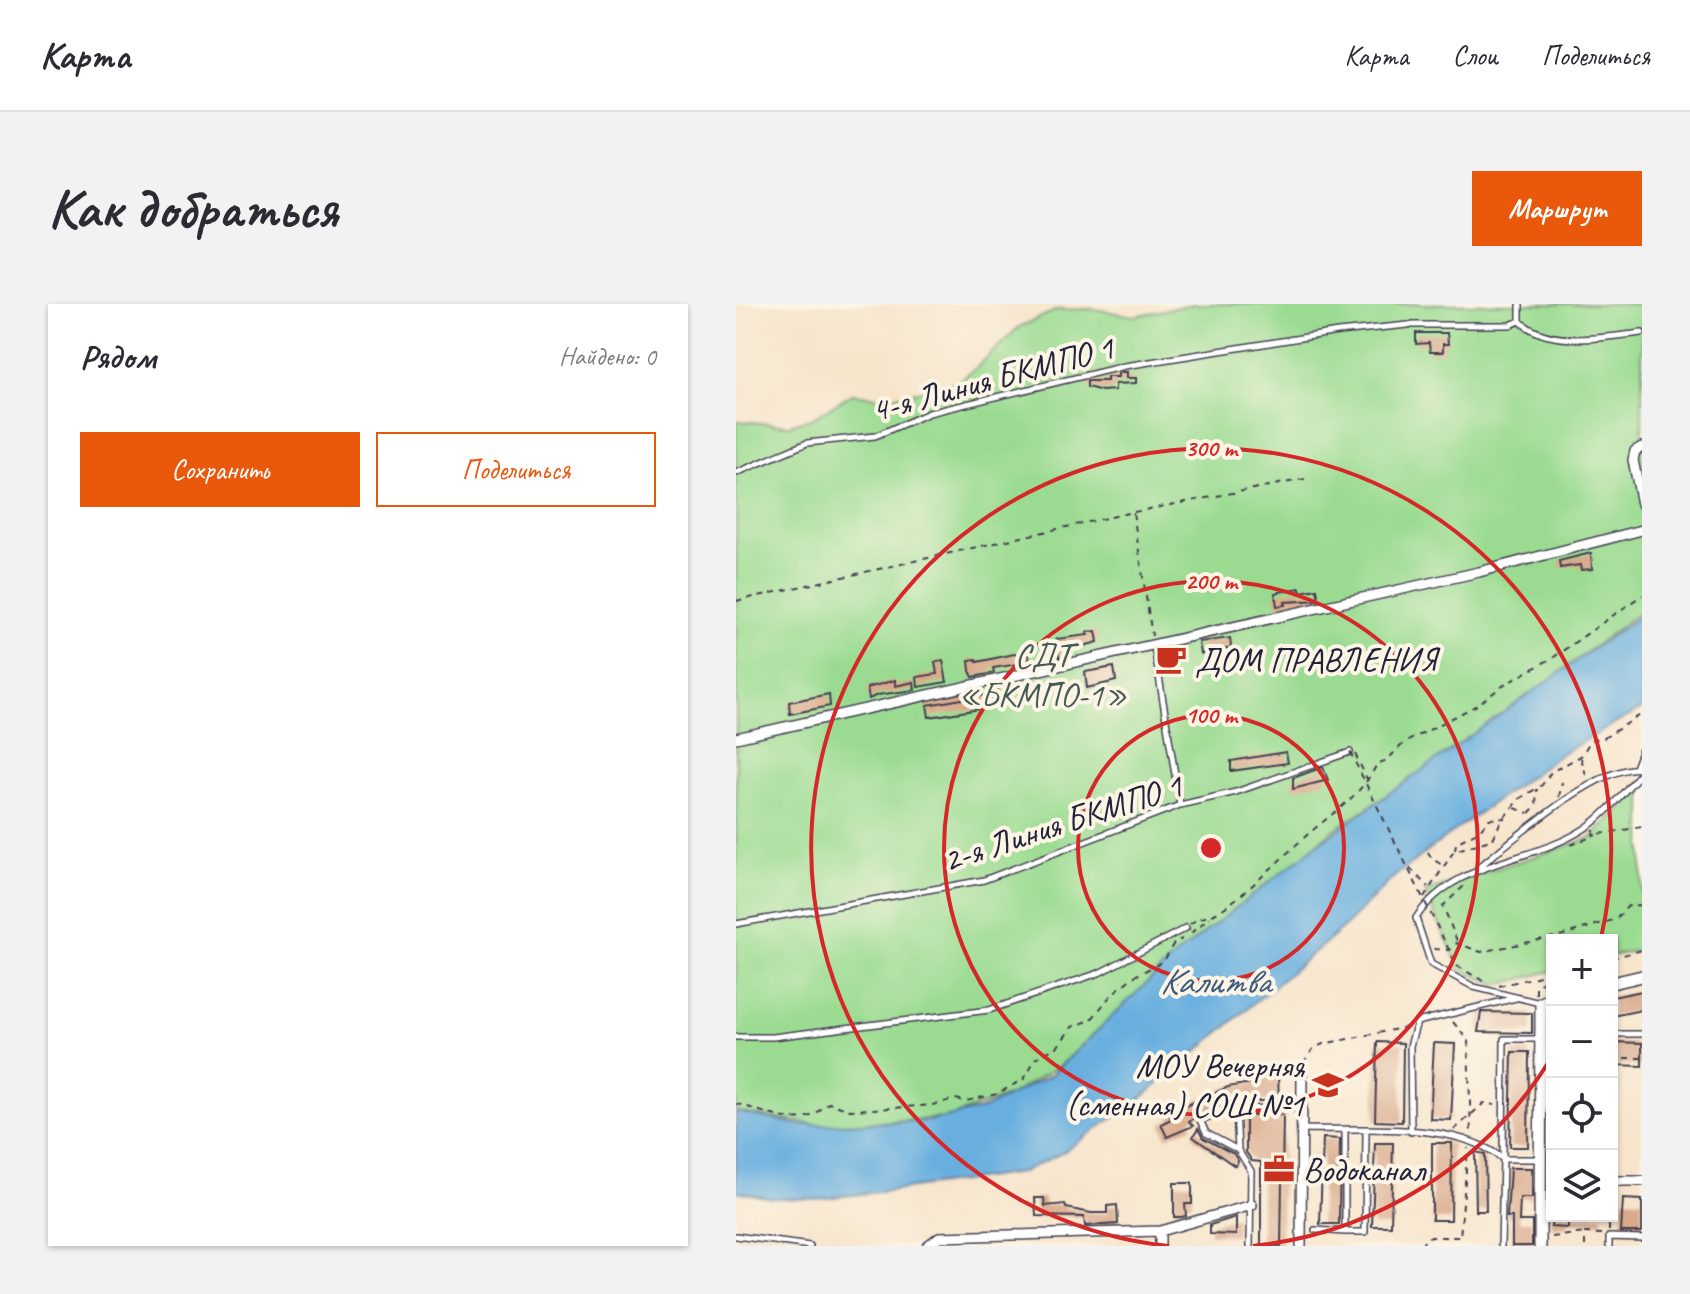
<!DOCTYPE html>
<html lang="ru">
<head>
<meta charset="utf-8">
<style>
	body { margin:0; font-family:Caveat,sans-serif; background:#f2f2f3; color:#2b2b33 }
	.controls { position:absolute; right:24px; bottom:24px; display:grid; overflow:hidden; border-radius:0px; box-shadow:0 2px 6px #0004 }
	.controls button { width:72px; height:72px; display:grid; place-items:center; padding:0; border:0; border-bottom:2px solid #e1e1e2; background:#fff; color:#2b2b33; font:40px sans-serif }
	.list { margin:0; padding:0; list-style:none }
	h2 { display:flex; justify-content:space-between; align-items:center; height:104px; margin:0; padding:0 32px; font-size:34px }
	h2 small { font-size:26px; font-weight:400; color:#7c7c81 }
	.actions { display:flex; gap:16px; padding:24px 32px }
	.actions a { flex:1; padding:18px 0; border:2px solid #ea580c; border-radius:0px; text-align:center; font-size:28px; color:#ea580c }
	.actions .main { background:#ea580c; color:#fff }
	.icon { flex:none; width:44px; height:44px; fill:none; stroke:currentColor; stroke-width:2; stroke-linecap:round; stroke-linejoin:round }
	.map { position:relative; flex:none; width:906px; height:942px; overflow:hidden; border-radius:0px }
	header { display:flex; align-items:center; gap:48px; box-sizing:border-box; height:112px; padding:0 40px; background:#fff; border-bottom:2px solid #e1e1e2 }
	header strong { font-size:38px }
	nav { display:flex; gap:44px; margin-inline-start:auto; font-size:28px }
	.intro { display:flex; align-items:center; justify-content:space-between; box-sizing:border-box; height:192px; padding:0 48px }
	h1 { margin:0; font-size:56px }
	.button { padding:20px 36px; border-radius:0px; background:#ea580c; color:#fff; font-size:28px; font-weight:700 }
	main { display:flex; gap:48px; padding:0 48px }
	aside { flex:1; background:#fff; border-radius:0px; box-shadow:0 2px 6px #0004 }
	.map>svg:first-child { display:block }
	.green { fill:#9adb91; stroke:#5e7e66; stroke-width:2 }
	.water { fill:#68afdf; stroke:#45688d; stroke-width:2 }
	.building { fill:#d9a98b }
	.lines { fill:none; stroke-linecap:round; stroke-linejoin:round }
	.service-casing { stroke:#423f51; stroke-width:8 }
	.minor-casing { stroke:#423f51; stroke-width:12 }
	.tertiary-casing { stroke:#423f51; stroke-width:14 }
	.path { stroke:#423f51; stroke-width:2; stroke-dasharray:6 6; stroke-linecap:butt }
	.service { stroke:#fff; stroke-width:5 }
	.minor { stroke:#fff; stroke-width:9 }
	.tertiary { stroke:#fff; stroke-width:11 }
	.path-bridge { stroke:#423f51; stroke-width:2; stroke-dasharray:6 6; stroke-linecap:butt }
	.ring { fill:none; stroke:#d62828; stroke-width:4 }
	.labels { text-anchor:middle; stroke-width:8; stroke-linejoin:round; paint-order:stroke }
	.street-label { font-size:34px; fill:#22223b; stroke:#fcf5e5 }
	.park-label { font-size:34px; fill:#465a55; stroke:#fcf5e5 }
	.poi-label { font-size:34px; fill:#22223b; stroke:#fcf5e5; text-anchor:start }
	.water-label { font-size:36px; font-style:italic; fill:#3e5a7d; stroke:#fcf5e5 }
	.centre { fill:#d62828; stroke:#fcf5e5; stroke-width:4 }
	.ring-label { font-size:24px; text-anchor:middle; font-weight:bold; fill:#d62828; stroke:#fcf5e5; stroke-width:8; stroke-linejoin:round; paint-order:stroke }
</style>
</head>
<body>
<header>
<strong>Карта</strong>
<nav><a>Карта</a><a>Слои</a><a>Поделиться</a></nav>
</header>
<div class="intro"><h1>Как добраться</h1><a class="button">Маршрут</a></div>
<main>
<aside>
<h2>Рядом<small>Найдено: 0</small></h2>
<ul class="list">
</ul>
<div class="actions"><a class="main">Сохранить</a><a>Поделиться</a></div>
</aside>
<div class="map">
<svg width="906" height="942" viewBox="0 0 906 942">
	<rect width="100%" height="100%" fill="#fcf5e5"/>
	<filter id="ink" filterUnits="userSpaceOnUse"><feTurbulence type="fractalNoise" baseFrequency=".0125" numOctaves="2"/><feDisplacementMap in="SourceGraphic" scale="16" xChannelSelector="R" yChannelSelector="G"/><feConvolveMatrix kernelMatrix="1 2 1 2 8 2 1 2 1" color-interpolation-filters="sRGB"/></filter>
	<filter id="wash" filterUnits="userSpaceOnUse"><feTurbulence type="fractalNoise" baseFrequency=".006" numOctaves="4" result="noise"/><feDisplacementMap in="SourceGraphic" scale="32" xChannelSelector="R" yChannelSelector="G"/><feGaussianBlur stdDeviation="1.8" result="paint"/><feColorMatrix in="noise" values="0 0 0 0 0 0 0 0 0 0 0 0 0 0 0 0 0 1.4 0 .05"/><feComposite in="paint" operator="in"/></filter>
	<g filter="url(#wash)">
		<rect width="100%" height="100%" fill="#f7e4cb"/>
		<!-- green -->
		<path class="green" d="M458,0H906V306L728,441L596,527L323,762L274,791L211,814L82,821L0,808V117L53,121L77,114L116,90L151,94L221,78L239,65L283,23L321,6L358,5L398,12Z
			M906,484V645L876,652V636H816V667L761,681L724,665L689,588L855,534Z"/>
		<!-- water -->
		<path class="water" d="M906,310V405L828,448L715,529L658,573L607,624L403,796L326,849L284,869L169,885L81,895L34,894L0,887V808L64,821L194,817L247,805L315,771L442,649L582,540Z"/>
		<g id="blocks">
			<!-- building -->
			<path class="building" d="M680,29H711L712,40H707V48H694L693,39L680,40Z
				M387,68H391V74H400V79L379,80V86L366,87L351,83V77H371V73H382V69Z
				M855,249L856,265L845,266L844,261L824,264L823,257Z
				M564,284V288L581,285L583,296L549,298L550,301L541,302L539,289Z
				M360,327L362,338L329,347V353L323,354L320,335L352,331L351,328Z
				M494,334L495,344L465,350L463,338Z
				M292,347L294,358L257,364L258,369L242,372L237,373L234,367L233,356L240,355L241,358Z
				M207,357L211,378L182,383L181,373L201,370L199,358Z
				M378,363L380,377L351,384L349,368Z
				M159,376V382L178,378L179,386L141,391L133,395L131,384Z
				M93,390L94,402L54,410L53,398Z
				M255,390L257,403L193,413L191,401Z
				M550,448L552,459L495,467V457Z
				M587,463L592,476L557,485V474Z
				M906,687V706L876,712V693Z
				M745,708L796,709V729L742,728Z
				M641,738L667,739L666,818L639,817Z
				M876,738L906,739V762L878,761Z
				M698,739L719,740L715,816L694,815Z
				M776,748H793L792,843H774Z
				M542,771L543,797H516V794L496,797L462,811L453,818L457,822L431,833L425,820L435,815L433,809L492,783L515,779V772Z
				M510,811H547L545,942H525V858L516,857L510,848Z
				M462,825L467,834L498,850L502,857L499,862L457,833Z
				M587,834L604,835L603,920H584Z
				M639,839H657L655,922H636Z
				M696,839H716L715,916H696Z
				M739,848L749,850L750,907H740Z
				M774,864H796V894H784L783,917H796V942H776V913H771Z
				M438,879H456V900H449L450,912L445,913H438Z
				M299,894H308L309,902L329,900L330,904L355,909H371V902L381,901L382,920L349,922L348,913L300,912Z
				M887,895L906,896V928H885Z
				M816,912H866V919H832V924L815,923Z
				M500,913V931L474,930V921Z"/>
		</g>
	</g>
	<g filter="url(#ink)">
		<use href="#blocks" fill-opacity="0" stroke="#423f51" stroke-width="2"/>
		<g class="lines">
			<defs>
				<path id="service" d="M784,0V17
					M0,169L71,139L139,132L193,109L389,62L602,28L672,21H774L784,17C813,45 870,33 906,29
					M418,342L444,501
					M899,464L906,445
					M742,564C774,538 866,457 906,465
					M0,620L248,576L444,501L500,488L614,448
					M804,699L738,683L695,660L680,614C719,555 794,560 848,525C869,512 889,486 906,468
					M876,730H906
					M0,733H37L253,706L363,669L450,624
					M500,804L502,846L470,829L464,816L500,804L565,805
					M566,825C626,827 720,816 767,855L765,942
					M609,826V928H629L630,828
					M675,828L674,742L681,718L780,694
					M502,846L515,867L514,942
					M803,855H767L768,735H805
					M579,926L609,928
					M0,932L74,942
					M873,942V933L906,934"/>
				<path id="minor" d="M906,143L899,147L897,156L906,200
					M0,434L743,268L906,226
					M876,877H906
					M191,942L203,933L424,927L516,901
					M424,942V927
					M565,942L566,769"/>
				<path id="tertiary" d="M876,679L906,672
					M804,942L805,699L816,694"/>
			</defs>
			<!-- service casing -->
			<use href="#service" class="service-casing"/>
			<!-- minor casing -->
			<use href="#minor" class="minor-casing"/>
			<!-- tertiary casing -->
			<use href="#tertiary" class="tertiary-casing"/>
			<!-- path -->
			<path class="path" d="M398,208L574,174
				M0,297L397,208L416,332
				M619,450L632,477
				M845,454L851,474
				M823,493L826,478
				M779,504L792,509
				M793,509L800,502L801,485
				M858,526L857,531L906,523
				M835,541L860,531
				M719,546L720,539L743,527L753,515L770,514
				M692,548L696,555L708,562
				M674,564L692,583
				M688,593L718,547L757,535L764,519L783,495L806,481L815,468L845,452L855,436L868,434L906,410
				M454,620C463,612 473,614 482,608C518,584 545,553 577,526C602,505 626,490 641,460L651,456L668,439L741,401L768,381L818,353L906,291
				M455,629L474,613
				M721,637L707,602L729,581
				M698,645L714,646L721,639L745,648L827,631L880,615L892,602L906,601
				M876,654L906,646
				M721,662L749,678
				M809,672L810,685
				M763,682L816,669
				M800,690V683L808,676
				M717,718L732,736L735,830
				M876,754H906
				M567,759L577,745L587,740L671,723
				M0,800C25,805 51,822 77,811C83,808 87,802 93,799L114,806L157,804L196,801L219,795L230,797L261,790L288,775L300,754L322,742L336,723L355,716L376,690L397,673L428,657L438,639L446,635
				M718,826L748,799L759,801
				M873,927V912
				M816,933L849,929
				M685,942L691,933H724L732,844
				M849,942V929L866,930"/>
			<!-- service -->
			<use href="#service" class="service"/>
			<!-- minor -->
			<use href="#minor" class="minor"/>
			<!-- tertiary -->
			<use href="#tertiary" class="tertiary"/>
			<!-- path-bridge -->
			<path class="path-bridge" d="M614,448L721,662"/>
		</g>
	</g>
	<!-- distance rings -->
	<g class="ring">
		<circle cx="475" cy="544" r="133"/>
		<circle cx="475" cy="544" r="267"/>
		<path d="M814 756A400 400 0 0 1 517 942M433 942A400 400 0 1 1 865 634"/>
	</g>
	<!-- icons -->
	<defs>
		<symbol id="cafe-bare" viewBox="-9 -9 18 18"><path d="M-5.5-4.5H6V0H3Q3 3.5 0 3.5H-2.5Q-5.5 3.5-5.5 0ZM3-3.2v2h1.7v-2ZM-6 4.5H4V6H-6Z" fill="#c8321e" stroke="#fcf5e5" stroke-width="2.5" paint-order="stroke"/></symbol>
		<symbol id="school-bare" viewBox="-9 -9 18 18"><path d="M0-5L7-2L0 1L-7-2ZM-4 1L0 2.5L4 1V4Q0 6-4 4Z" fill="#c8321e" stroke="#fcf5e5" stroke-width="2.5" paint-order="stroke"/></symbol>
		<symbol id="office-bare" viewBox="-9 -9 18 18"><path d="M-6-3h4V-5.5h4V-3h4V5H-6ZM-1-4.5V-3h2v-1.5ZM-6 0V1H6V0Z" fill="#c8321e" stroke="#fcf5e5" stroke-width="2.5" paint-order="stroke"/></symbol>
	</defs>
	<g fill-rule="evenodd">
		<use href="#cafe-bare" x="413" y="333" width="44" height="44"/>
		<use href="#school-bare" x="570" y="759" width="44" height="44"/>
		<use href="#office-bare" x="521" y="843" width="44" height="44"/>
	</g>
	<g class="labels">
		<!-- street labels -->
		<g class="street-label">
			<text transform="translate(256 74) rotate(-15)" y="12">4-я Линия БКМПО 1</text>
			<text transform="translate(326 518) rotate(-18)" y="12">2-я Линия БКМПО 1</text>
		</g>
		<!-- park labels -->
		<g class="park-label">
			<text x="307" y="363">СДТ<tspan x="307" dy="39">«БКМПО-1»</tspan></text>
		</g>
		<!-- poi labels -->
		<g class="poi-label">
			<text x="459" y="367">ДОМ ПРАВЛЕНИЯ</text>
			<text x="568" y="773" text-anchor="end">МОУ Вечерняя<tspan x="568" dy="39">(сменная) СОШ №1</tspan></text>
			<text x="567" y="877">Водоканал</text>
		</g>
		<!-- water labels -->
		<g class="water-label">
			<text x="479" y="689">Калитва</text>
		</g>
	</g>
	<circle cx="475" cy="544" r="12" class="centre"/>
	<g class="ring-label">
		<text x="475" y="152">300 m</text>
		<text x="475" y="285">200 m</text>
		<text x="475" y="419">100 m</text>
	</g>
</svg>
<div class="controls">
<button>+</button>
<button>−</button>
<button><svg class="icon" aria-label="locate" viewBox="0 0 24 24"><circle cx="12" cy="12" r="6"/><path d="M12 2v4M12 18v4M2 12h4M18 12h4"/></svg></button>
<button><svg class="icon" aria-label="layers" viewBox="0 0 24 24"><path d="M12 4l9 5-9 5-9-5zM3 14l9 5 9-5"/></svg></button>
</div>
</div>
</main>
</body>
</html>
